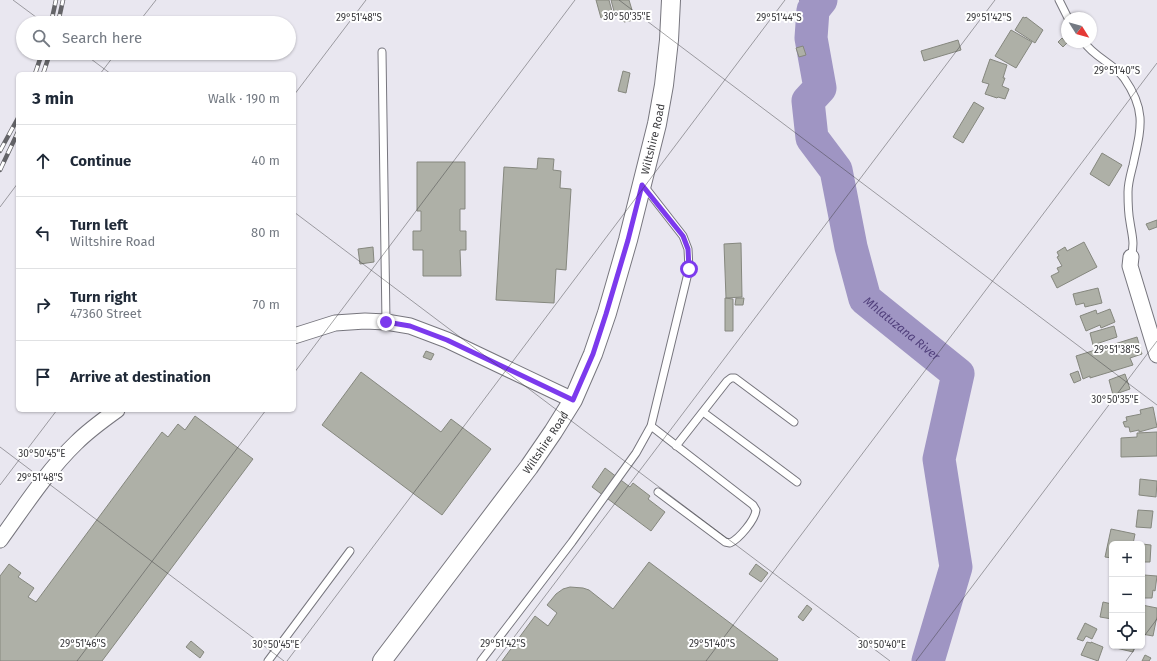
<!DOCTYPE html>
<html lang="en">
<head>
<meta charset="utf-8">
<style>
	body { margin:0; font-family:"Fira Sans",sans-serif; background:#f6f6f7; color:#1f2937 }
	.controls { position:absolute; right:12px; bottom:12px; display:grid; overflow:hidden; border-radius:6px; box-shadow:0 1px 3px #0004 }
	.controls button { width:36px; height:36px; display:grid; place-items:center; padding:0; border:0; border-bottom:1px solid #e0e1e3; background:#fff; color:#1f2937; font:20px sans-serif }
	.compass { position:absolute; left:1061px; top:12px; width:36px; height:36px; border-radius:50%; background:#fff; box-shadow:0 1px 3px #0004; rotate:127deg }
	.stop { position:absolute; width:12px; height:12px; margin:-9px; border:3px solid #7c3aed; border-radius:50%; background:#fff }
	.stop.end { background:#7c3aed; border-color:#fff; box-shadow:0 1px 4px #0008 }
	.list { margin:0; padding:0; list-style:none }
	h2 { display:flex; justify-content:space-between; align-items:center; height:52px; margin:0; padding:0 16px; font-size:17px }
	h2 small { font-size:13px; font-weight:400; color:#747a83 }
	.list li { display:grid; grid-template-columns:26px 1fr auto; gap:12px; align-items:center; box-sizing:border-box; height:72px; padding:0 16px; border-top:1px solid #e0e1e3 }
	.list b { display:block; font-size:15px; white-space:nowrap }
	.list p { margin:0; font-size:13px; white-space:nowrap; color:#747a83 }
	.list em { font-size:13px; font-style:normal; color:#747a83 }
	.icon { flex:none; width:22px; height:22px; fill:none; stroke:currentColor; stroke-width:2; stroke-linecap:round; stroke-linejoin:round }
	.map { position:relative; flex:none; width:1157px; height:661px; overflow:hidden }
	.search { position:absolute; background:#fff; box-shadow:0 1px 3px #0004; left:16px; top:16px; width:280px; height:44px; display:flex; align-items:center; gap:10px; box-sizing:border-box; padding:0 14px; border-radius:22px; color:#747a83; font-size:15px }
	.panel { position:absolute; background:#fff; box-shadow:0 1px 3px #0004; left:16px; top:72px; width:280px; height:340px; border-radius:6px }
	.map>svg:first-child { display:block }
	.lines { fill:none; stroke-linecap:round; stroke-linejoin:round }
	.stream { stroke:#817a9b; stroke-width:5.5 }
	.river { stroke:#9f95c3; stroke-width:33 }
	.building { fill:#aeb0a7; stroke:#85877e }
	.service-casing { stroke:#77767e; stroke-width:9 }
	.minor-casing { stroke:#77767e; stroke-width:17 }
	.tertiary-casing { stroke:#77767e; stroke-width:20 }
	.service { stroke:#fff; stroke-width:7 }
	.minor { stroke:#fff; stroke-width:15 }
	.tertiary { stroke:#fff; stroke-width:18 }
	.rail-casing { stroke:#646468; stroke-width:4.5 }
	.rail { stroke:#fff; stroke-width:3; stroke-dasharray:9; stroke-linecap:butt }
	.route { stroke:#7c3aed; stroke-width:5 }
	.ticks { fill:none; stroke:#3b3b3e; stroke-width:1; stroke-opacity:0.45 }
	.labels { text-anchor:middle; stroke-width:4; stroke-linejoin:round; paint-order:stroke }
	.street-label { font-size:11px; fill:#3b3b3e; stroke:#fff }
	.water-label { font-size:12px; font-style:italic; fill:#51407c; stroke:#fff }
	.ticks-label { font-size:10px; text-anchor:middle; fill:#3b3b3e; stroke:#fff; stroke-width:4; stroke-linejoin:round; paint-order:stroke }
</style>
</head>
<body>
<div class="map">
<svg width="1157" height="661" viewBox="0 0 1157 661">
	<rect width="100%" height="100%" fill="#e9e7f0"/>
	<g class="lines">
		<!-- stream -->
		<path class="stream" d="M802,0L813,10"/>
		<!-- river -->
		<path class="river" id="s1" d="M821,0L813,10L811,38L820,88L808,101L812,138L836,170L851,247L865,299L958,374L939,459L956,567L928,661"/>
	</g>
	<!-- building -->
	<path class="building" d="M596,0H609L613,15L601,18Z
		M611,0H629L632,10L615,15Z
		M632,13L634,20L624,22L622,15Z
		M1023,17L1025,18L1026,17L1043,30L1035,43L1015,30Z
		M1011,30L1032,42L1016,68L995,56Z
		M1062,38L1067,43L1063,47L1058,42Z
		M958,40L961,50L924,61L921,51Z
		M803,46L806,55L799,57L796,48Z
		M990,59L1007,65L1003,78H1005L1002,86L1009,89L1005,99L998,97L997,98L985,94L989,84L982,82Z
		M623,71L630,73L626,93L618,91Z
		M974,102L984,108L963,143L953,137Z
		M1102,153L1122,165L1109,186L1090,174Z
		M538,158L554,159L553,170L561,171L560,188L571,189L566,270L556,269L554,303L496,300L504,167L537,169Z
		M417,162H465V209H460V231H466V250H460L461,276H423V250H413V231H421V211H417Z
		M1157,220V227L1149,230L1146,224Z
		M1084,242L1097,267L1057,288L1051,276L1059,272L1057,268L1062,266L1057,257L1059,256L1057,252L1065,247L1067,251Z
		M741,243L742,297L726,298L724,244Z
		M373,247L374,262L360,264L358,249Z
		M1098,288L1102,303L1085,307L1084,303L1076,305L1073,294Z
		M725,298L733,299V331H725Z
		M736,298H744L743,305H735Z
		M1110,309L1115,322L1101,328L1100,325L1086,331L1080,316L1096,310L1097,314Z
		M1114,326L1117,337L1093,345L1090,333Z
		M1137,337L1142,354L1130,358L1133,365L1090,378V376L1083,379L1076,356Z
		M426,351L434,354L431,360L423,357Z
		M1078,371L1081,380L1074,383L1070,374Z
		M361,372L441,432L451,419L491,449L442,515L322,425Z
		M1125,374L1130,389L1113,395L1109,380Z
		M1153,407L1157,427L1139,432V430L1130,432L1129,427H1125L1123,422L1127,421L1126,417L1141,414L1140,410Z
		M195,416L253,459L102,661H0V576L9,564L21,573L18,577L34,588L28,597L36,602L162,432L168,437L178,424L185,430Z
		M1157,432V456L1121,457V438L1137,437V433Z
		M605,468L630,487L633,483L650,496L648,499L665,512L651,531L592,487Z
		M1140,479L1157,481L1156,497L1139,495Z
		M1138,510L1153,511L1151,528L1136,527Z
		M1111,529L1135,534L1133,544H1112V558L1105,557Z
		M1142,544L1151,545L1150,562H1142Z
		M649,562L778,659L777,661H502L535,616L548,626L557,613L547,605L556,594L563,589L570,587L583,588L589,590L613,609Z
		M756,564L768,573L761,582L749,574Z
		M1144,575L1157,576L1155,591L1153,590L1152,598H1142V577H1143Z
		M1103,602L1112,604V625H1110L1112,619L1100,617Z
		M807,605L812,609L803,621L798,617Z
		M1142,605L1157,608V616L1153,636L1142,634Z
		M1085,623L1097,629L1092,639L1086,636L1083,641L1077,639Z
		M191,641L204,652L200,658L186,647Z
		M1087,642L1091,643V642L1103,647L1098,661L1081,655Z
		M1116,646H1134L1133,652L1116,648Z
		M1145,655L1151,658L1149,661H1142Z"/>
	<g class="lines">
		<defs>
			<path id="service" d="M1059,0L1068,18
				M1084,42C1094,57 1113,63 1124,78C1147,111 1141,128 1133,165C1131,173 1128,183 1128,192C1128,202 1128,212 1130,222C1132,236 1135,243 1131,257
				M382,52L386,322
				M703,412L797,482
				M651,426L753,505L756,510C755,520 739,539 730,543L725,542L658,492
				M676,446L727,381L731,378H735L794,422
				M268,661L350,551
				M481,661L572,542L636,453L651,426L689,269L688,249L683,236L644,186"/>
			<path id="minor" d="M1131,257L1130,266L1157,355
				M294,336L335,323L365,321L386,322L410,326L447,340L573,400
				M0,540C24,507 47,471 76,443C89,430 103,420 117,410"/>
			<g id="tertiary">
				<path id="s2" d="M382,661L470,545L529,467L553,432L573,400L593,354L607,313L628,240L657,124L664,85L669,40L671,0"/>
			</g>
		</defs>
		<!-- service casing -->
		<use href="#service" class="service-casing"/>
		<!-- minor casing -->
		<use href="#minor" class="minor-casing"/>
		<!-- tertiary casing -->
		<use href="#tertiary" class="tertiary-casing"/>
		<!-- service -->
		<use href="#service" class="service"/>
		<!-- minor -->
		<use href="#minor" class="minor"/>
		<!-- tertiary -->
		<use href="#tertiary" class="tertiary"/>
		<defs>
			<path id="rail" d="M51,23L56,0
				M58,23L63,0
				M35,74L42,53
				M43,74L50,53
				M0,151L18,118
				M0,170L18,132"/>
		</defs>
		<!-- rail casing -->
		<use href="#rail" class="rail-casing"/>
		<!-- rail -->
		<use href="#rail" class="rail"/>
	</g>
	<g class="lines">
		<!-- route -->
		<path class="route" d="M386,322L410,326L447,340L573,400L593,354L606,314L628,240L642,185L683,236L688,249L689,269"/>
	</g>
	<!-- ticks -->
	<path class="ticks" d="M13,0L44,23M619,0L1157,405M138,23L156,0M83,53L111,74M100,74L116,53M294,95L366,0M0,207L18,183M294,212L890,661M294,373L575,0M0,447L284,661M0,485L57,410M1142,639L1157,619M77,661L266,410M287,661L785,0M496,661L995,0M706,661L1157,63M916,661L1157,341M1126,661L1137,646"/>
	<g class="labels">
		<!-- street labels -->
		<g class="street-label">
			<text dy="4" stroke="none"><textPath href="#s2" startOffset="597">Wiltshire Road</textPath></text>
			<text dy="4" stroke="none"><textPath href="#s2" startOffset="273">Wiltshire Road</textPath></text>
		</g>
		<!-- water labels -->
		<g class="water-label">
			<text dy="4" stroke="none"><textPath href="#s1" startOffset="366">Mhlatuzana River</textPath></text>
		</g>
	</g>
	<g class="ticks-label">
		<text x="627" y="20">30°50'35"E</text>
		<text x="359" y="21">29°51'48"S</text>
		<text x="779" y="21">29°51'44"S</text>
		<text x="989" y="21">29°51'42"S</text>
		<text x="1117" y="74">29°51'40"S</text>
		<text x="1117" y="353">29°51'38"S</text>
		<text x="1115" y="403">30°50'35"E</text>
		<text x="42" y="457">30°50'45"E</text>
		<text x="40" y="481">29°51'48"S</text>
		<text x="83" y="647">29°51'46"S</text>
		<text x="503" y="647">29°51'42"S</text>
		<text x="712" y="647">29°51'40"S</text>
		<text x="276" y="648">30°50'45"E</text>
		<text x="882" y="648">30°50'40"E</text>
	</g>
</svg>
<div class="controls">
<button>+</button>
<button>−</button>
<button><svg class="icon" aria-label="locate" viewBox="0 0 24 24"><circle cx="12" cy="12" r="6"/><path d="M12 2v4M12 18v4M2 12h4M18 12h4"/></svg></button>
</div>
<svg class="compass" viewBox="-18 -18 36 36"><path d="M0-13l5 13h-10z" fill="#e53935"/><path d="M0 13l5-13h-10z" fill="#747a83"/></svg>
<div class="stop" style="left:689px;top:269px"></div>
<div class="stop end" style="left:386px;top:322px"></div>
<div class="search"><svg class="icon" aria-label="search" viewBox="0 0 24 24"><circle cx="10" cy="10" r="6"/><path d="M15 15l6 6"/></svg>Search here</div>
<section class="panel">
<h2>3 min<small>Walk · 190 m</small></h2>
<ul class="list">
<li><svg class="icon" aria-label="ahead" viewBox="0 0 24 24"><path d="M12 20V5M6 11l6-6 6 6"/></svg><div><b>Continue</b></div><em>40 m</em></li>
<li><svg class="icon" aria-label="left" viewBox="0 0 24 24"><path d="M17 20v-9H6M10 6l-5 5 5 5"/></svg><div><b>Turn left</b><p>Wiltshire Road</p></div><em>80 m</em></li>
<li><svg class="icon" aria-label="right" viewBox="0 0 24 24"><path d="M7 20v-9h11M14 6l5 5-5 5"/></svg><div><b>Turn right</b><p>47360 Street</p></div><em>70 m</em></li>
<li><svg class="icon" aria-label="arrive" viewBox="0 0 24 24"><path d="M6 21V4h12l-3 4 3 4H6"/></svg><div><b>Arrive at destination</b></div></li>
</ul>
</section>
</div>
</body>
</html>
